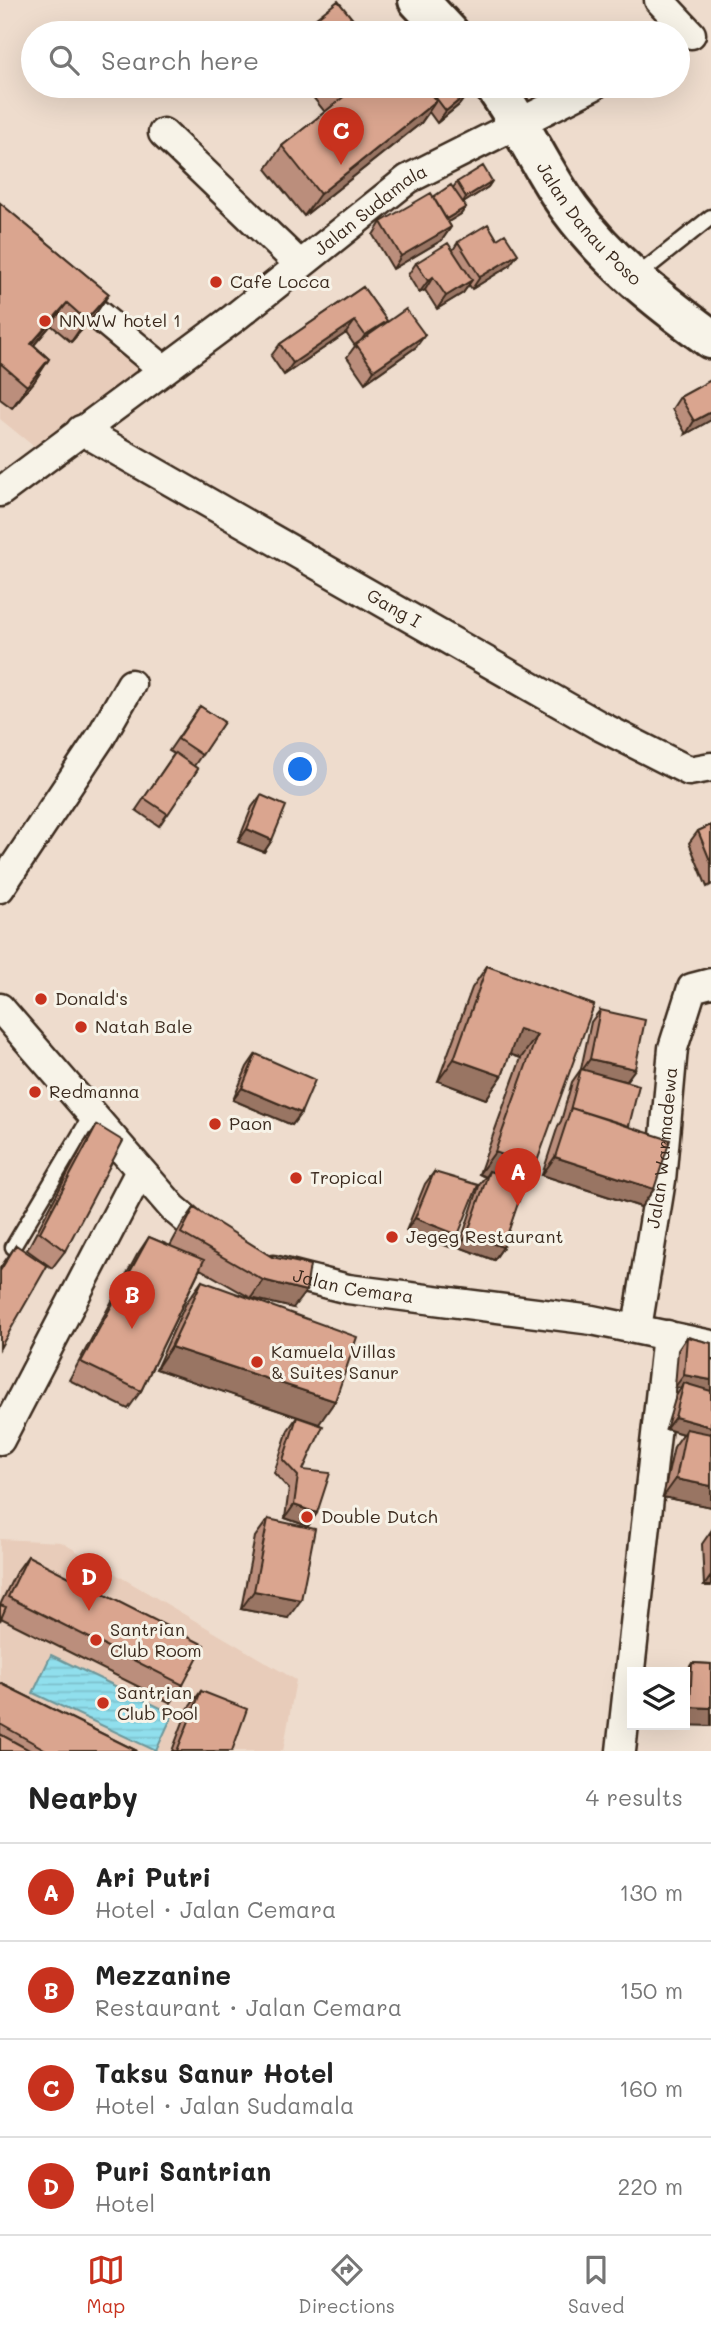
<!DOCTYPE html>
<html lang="en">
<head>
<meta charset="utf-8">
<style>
	body { margin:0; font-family:Mali,sans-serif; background:#f6f6f6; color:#222 }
	.controls { position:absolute; right:21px; bottom:21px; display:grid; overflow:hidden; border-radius:0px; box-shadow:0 7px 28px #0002 }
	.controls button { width:63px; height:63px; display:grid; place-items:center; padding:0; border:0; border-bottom:2px solid #e0e0e0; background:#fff; color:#222; font:35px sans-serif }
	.you { position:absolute; left:301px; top:770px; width:24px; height:24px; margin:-18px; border:5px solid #fff; border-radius:50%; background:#1a73e8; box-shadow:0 0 0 10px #1a73e833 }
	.badge { display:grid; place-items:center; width:46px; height:46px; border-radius:50%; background:#c8321e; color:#fff; font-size:23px; font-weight:700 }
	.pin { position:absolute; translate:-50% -58px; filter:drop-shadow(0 2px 4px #0008) }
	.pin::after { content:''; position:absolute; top:37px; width:24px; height:21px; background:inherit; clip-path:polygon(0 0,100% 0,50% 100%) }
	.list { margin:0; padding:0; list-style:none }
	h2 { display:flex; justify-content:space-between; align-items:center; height:91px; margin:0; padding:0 28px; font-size:30px }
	h2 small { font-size:23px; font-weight:400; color:#767676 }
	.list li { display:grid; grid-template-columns:46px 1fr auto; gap:21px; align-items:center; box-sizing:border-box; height:98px; padding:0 28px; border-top:2px solid #e0e0e0 }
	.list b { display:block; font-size:26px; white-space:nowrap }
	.list p { margin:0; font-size:23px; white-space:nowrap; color:#767676 }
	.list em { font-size:23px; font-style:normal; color:#767676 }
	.icon { flex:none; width:38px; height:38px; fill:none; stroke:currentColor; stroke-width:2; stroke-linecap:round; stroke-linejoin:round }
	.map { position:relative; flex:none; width:711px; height:1751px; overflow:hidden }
	.search { position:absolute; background:#fff; box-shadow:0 7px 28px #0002; left:21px; right:21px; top:21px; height:77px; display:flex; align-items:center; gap:18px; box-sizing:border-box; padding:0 24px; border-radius:38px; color:#767676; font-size:26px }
	.sheet { height:483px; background:#fff }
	nav { display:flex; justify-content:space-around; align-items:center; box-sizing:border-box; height:98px; border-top:2px solid #e0e0e0; background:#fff; font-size:19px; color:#767676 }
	nav a { display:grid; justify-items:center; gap:4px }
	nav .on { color:#c8321e }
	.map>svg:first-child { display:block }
	.built { fill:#e8ccba }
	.water { fill:url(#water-rules); stroke:#6e979a; stroke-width:2 }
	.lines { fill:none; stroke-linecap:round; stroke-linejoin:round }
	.lane-casing { stroke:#3b2a1e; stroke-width:19 }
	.street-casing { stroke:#3b2a1e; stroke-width:33 }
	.secondary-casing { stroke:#3b2a1e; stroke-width:44 }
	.lane { stroke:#f7f3e8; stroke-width:14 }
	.street { stroke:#f7f3e8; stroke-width:28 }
	.secondary { stroke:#f7f3e8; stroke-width:38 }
	.wall { fill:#bb8e7b; stroke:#3b2a1e; stroke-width:2 }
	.shaded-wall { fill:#997464; stroke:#3b2a1e; stroke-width:2 }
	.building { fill:#daa58f; stroke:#3b2a1e; stroke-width:2 }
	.poi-dot { fill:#c8321e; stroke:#f7f3e8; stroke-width:2.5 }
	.labels { text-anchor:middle; stroke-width:6; stroke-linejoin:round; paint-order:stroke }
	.street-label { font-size:18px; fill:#3b2a1e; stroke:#f7f3e8 }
	.poi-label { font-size:18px; fill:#3b2a1e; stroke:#f7f3e8; text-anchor:start }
</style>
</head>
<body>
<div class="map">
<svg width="711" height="1751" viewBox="0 0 711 1751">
	<defs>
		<pattern id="water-rules" width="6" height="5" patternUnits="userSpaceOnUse" patternTransform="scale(1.75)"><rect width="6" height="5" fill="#90dfed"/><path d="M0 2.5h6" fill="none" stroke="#7dc0cb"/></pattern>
	</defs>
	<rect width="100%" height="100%" fill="#eedccd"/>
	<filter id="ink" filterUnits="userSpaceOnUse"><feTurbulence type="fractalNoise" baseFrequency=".0143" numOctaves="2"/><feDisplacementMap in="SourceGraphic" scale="14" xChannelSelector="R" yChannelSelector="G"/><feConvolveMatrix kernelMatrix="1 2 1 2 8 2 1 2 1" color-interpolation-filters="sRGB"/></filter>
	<g filter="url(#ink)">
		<!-- built -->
		<path class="built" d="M0,237L149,364L37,449L0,419Z
			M0,1539L61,1542L296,1680L283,1751H0Z"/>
		<!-- water -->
		<path class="water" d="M51,1655L173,1714L156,1751L33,1693Z"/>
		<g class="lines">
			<defs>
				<path id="lane" d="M637,276L711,217
					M13,1247L92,1114"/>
				<g id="street">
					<path d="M659,0L691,34"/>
					<path d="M163,133L299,264"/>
					<path d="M68,290L163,369"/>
					<path id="s1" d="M81,430L600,726L689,771L711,767"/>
					<path id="s2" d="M0,492L234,318L408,179L593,86"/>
					<path d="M0,888L100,738L131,684"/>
					<path d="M0,1008L173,1208L214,1243"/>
					<path id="s3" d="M273,1270L348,1289L592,1320L711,1345"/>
					<path id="s4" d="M637,1328L661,1180L673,1048L692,988L711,983"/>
					<path d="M0,1440L140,1171"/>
					<path d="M621,1751L667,1335"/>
				</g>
				<g id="secondary">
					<path d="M418,0L449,33"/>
					<path id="s5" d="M494,86C523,125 542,171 570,209C609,262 658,300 711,339"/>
				</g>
			</defs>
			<!-- lane casing -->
			<use href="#lane" class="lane-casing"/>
			<!-- street casing -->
			<use href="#street" class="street-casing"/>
			<!-- secondary casing -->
			<use href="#secondary" class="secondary-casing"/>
			<!-- lane -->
			<use href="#lane" class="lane"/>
			<!-- street -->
			<use href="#street" class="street"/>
			<!-- secondary -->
			<use href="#secondary" class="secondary"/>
		</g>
		<!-- wall -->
		<path class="wall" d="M304,86H463L468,93L459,105L437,123L429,112L421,123L304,216L266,169L282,146L325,112Z
			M492,181L488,187L463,203L466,207L461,214L448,222L451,227L442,240L393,269L373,235L381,222L453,188L457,182Z
			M0,203L109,294L94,316L71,342L51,325L34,345L49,359L34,382L12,408L0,399Z
			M458,242L509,266L472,289L469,285L463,293L437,309L425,290L419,293L408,275L416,263L453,250Z
			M363,287L387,321L384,325L416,347L365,383L347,357L355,346L346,333L284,375L271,356L280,344Z
			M680,397L711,420L686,434L672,409Z
			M200,706L224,722L194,766L198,769L159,826L136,810L174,754L169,751Z
			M261,795L272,840L264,852L238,842L252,807Z
			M711,825V885L707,887L689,843L698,831Z
			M487,966L594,1005L524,1183L503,1247L494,1260L459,1247L480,1183L485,1177L479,1174L521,1058L510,1054L502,1076L486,1099L438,1081L472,988Z
			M600,1010L635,1069L626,1081L618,1079L628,1126L654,1189L641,1207L542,1175L558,1126L561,1121L572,1082L581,1069L591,1022Z
			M256,1054L301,1113L292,1125L233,1100L247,1067Z
			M97,1125L65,1251L52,1268L27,1250L84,1143Z
			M434,1172L450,1247L406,1231L425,1184Z
			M194,1208L293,1308L251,1298L200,1269L141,1391L128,1409L69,1380L137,1255L149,1237L170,1246L181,1226Z
			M16,1245L0,1348V1268Z
			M202,1281L319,1424L156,1369L186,1303Z
			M687,1337L711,1343V1507L663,1497L674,1447L683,1434L666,1429L676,1396L681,1388L675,1387L678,1350Z
			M297,1417L303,1470L317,1513L308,1526L285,1518L289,1489L274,1473L288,1430Z
			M268,1519L288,1618L241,1609L255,1537Z
			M711,1531V1586H704L702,1544Z
			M28,1556L183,1685L171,1703L1,1618L0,1605L15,1574Z
			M692,1663L711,1664L685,1725V1674Z
			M0,1683L137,1751H0Z
			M201,1691L232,1751H172L188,1709Z"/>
		<!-- shaded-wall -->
		<path class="shaded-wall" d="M468,93L459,105L437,123L446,111Z
			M436,101L421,123L304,216L320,194Z
			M492,181L488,187L462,204L466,197Z
			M466,207L461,214L440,227L445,220Z
			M451,227L442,240L393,269L401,256Z
			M518,254L509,266L472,289L480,277Z
			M433,277L425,290L419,293L428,281Z
			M472,280L463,293L437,309L446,296Z
			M109,294L94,316L71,342L86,320Z
			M67,303L51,325L16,366L31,344Z
			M355,321L346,333L284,375L293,363Z
			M387,321L378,333L356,348L365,335Z
			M425,335L416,347L365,383L374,370Z
			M49,359L34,382L12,408L27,386Z
			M711,412V420L686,434L694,421Z
			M247,829L272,840L264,852L238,842Z
			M519,1029L537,1035L521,1058L503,1052Z
			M454,1059L502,1076L486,1099L438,1081Z
			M590,1059L635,1069L626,1081L581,1072Z
			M242,1088L301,1113L292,1125L233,1100Z
			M495,1152L535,1167L520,1189L489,1171L485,1177L479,1174Z
			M555,1157L654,1189L641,1207L542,1175Z
			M415,1218L458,1235L450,1247L406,1231Z
			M467,1235L503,1247L494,1260L459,1247Z
			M263,1280L306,1291L293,1308L251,1298Z
			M171,1347L335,1401L319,1424L156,1369Z
			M684,1375L711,1380V1394L684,1383L681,1388L675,1387Z
			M675,1417L711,1427V1442L686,1429L683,1434L666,1429Z
			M676,1479L711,1486V1507L663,1497Z
			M294,1505L317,1513L308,1526L285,1518Z
			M711,1576V1586H704Z
			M254,1591L301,1600L288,1618L241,1609Z
			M690,1707L711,1708V1726L678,1725H685V1715Z"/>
		<!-- building -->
		<path class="building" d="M338,1L364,33H297Z
			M338,86H424L436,101L320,194L282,146L346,95Z
			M427,86H463L468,93L446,111Z
			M483,166L492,181L466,197L457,182Z
			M451,185L466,207L446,219L433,197Z
			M431,193L451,227L401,256L381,222Z
			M0,203L109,294L86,320L67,303L31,344L49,359L27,386L0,363Z
			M488,224L497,239L505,234L518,254L480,277L458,242Z
			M448,243L472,280L446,296L433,277L428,281L416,263Z
			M363,287L387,321L365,335L355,321L293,363L280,344Z
			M406,309L425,335L374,370L356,344Z
			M711,380V412L694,421L680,397Z
			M200,706L224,722L202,755L178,739Z
			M175,753L198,769L168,814L144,798Z
			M261,795L286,806L272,840L247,829Z
			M711,825V863L698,831Z
			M487,966L594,1005L535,1167L495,1152L537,1035L519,1029L502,1076L454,1059Z
			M600,1010L645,1020L635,1069L590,1059Z
			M256,1054L315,1080L301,1113L242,1088Z
			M581,1069L639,1085L629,1126L571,1108L570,1110Z
			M571,1108L670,1140L654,1189L555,1157Z
			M97,1125L123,1141L65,1251L40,1232Z
			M489,1171L525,1183L503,1247L467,1235Z
			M434,1172L478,1185L458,1235L415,1218Z
			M194,1208L272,1257L310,1265L306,1291L263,1280L181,1233Z
			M149,1237L204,1260L141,1391L81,1362Z
			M16,1245L47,1266L0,1348V1271Z
			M202,1281L357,1337L335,1401L171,1347Z
			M687,1337L711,1343V1380L684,1375Z
			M684,1383L711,1391V1427L675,1417Z
			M297,1417L323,1426L303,1470L330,1473L317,1513L294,1505L298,1476L283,1460Z
			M686,1429L711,1434V1486L676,1479Z
			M268,1519L315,1529L301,1600L254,1591Z
			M28,1556L204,1645L183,1685L8,1597Z
			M0,1605L6,1607L0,1621Z
			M692,1663L711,1664V1708L690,1707Z
			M0,1683L137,1751H48L0,1724Z
			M201,1691L247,1709L232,1751H177Z
			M0,1734L31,1751H0Z"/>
	</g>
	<!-- markers -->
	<g class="poi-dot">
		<circle cx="216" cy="282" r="7"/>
		<circle cx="45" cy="321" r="7"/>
		<circle cx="41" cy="999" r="7"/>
		<circle cx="81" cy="1027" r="7"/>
		<circle cx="35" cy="1092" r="7"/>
		<circle cx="215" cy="1124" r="7"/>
		<circle cx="296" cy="1178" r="7"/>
		<circle cx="392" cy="1237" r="7"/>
		<circle cx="257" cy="1362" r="7"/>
		<circle cx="307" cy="1517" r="7"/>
		<circle cx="96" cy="1640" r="7"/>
		<circle cx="103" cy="1703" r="7"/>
	</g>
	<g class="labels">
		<!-- street labels -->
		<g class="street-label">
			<text dy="6" stroke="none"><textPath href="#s2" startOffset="466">Jalan Sudamala</textPath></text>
			<text dy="6" stroke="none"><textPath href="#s5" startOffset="168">Jalan Danau Poso</textPath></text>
			<text dy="6" stroke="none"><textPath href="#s1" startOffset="360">Gang I</textPath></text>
			<text dy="6" stroke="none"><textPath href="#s4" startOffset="182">Jalan Warmadewa</textPath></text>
			<text dy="6" stroke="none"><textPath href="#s3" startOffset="82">Jalan Cemara</textPath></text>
		</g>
		<!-- poi labels -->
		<g class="poi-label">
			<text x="230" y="288">Cafe Locca</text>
			<text x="59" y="327">NNWW hotel 1</text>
			<text x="55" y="1005">Donald's</text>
			<text x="95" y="1033">Natah Bale</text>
			<text x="49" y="1098">Redmanna</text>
			<text x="229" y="1130">Paon</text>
			<text x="310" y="1184">Tropical</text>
			<text x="406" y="1243">Jegeg Restaurant</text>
			<text x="271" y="1358">Kamuela Villas<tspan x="271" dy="21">&amp; Suites Sanur</tspan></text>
			<text x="321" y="1523">Double Dutch</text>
			<text x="110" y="1636">Santrian<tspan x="110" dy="21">Club Room</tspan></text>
			<text x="117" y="1699">Santrian<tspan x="117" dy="21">Club Pool</tspan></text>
		</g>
	</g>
</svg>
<div class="controls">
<button><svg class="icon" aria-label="layers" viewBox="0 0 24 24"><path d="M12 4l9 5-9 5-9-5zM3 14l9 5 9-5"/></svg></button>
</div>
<div class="you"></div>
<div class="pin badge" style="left:518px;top:1206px">A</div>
<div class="pin badge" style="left:132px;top:1329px">B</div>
<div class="pin badge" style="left:341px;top:165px">C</div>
<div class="pin badge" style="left:89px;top:1611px">D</div>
<div class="search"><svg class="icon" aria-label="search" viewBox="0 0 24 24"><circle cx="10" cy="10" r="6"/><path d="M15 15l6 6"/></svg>Search here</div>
</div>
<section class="sheet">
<h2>Nearby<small>4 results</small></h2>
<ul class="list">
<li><span class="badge">A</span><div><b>Ari Putri</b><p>Hotel · Jalan Cemara</p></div><em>130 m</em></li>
<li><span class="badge">B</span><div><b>Mezzanine</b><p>Restaurant · Jalan Cemara</p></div><em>150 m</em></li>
<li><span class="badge">C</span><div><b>Taksu Sanur Hotel</b><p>Hotel · Jalan Sudamala</p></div><em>160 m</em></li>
<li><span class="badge">D</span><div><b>Puri Santrian</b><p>Hotel</p></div><em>220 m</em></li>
</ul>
</section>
<nav>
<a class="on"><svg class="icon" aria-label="map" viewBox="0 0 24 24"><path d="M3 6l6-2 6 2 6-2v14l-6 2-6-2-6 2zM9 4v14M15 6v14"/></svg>Map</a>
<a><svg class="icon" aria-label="directions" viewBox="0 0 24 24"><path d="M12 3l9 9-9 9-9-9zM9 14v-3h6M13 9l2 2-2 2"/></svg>Directions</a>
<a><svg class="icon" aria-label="saved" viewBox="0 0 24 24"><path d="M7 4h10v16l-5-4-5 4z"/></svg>Saved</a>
</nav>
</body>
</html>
